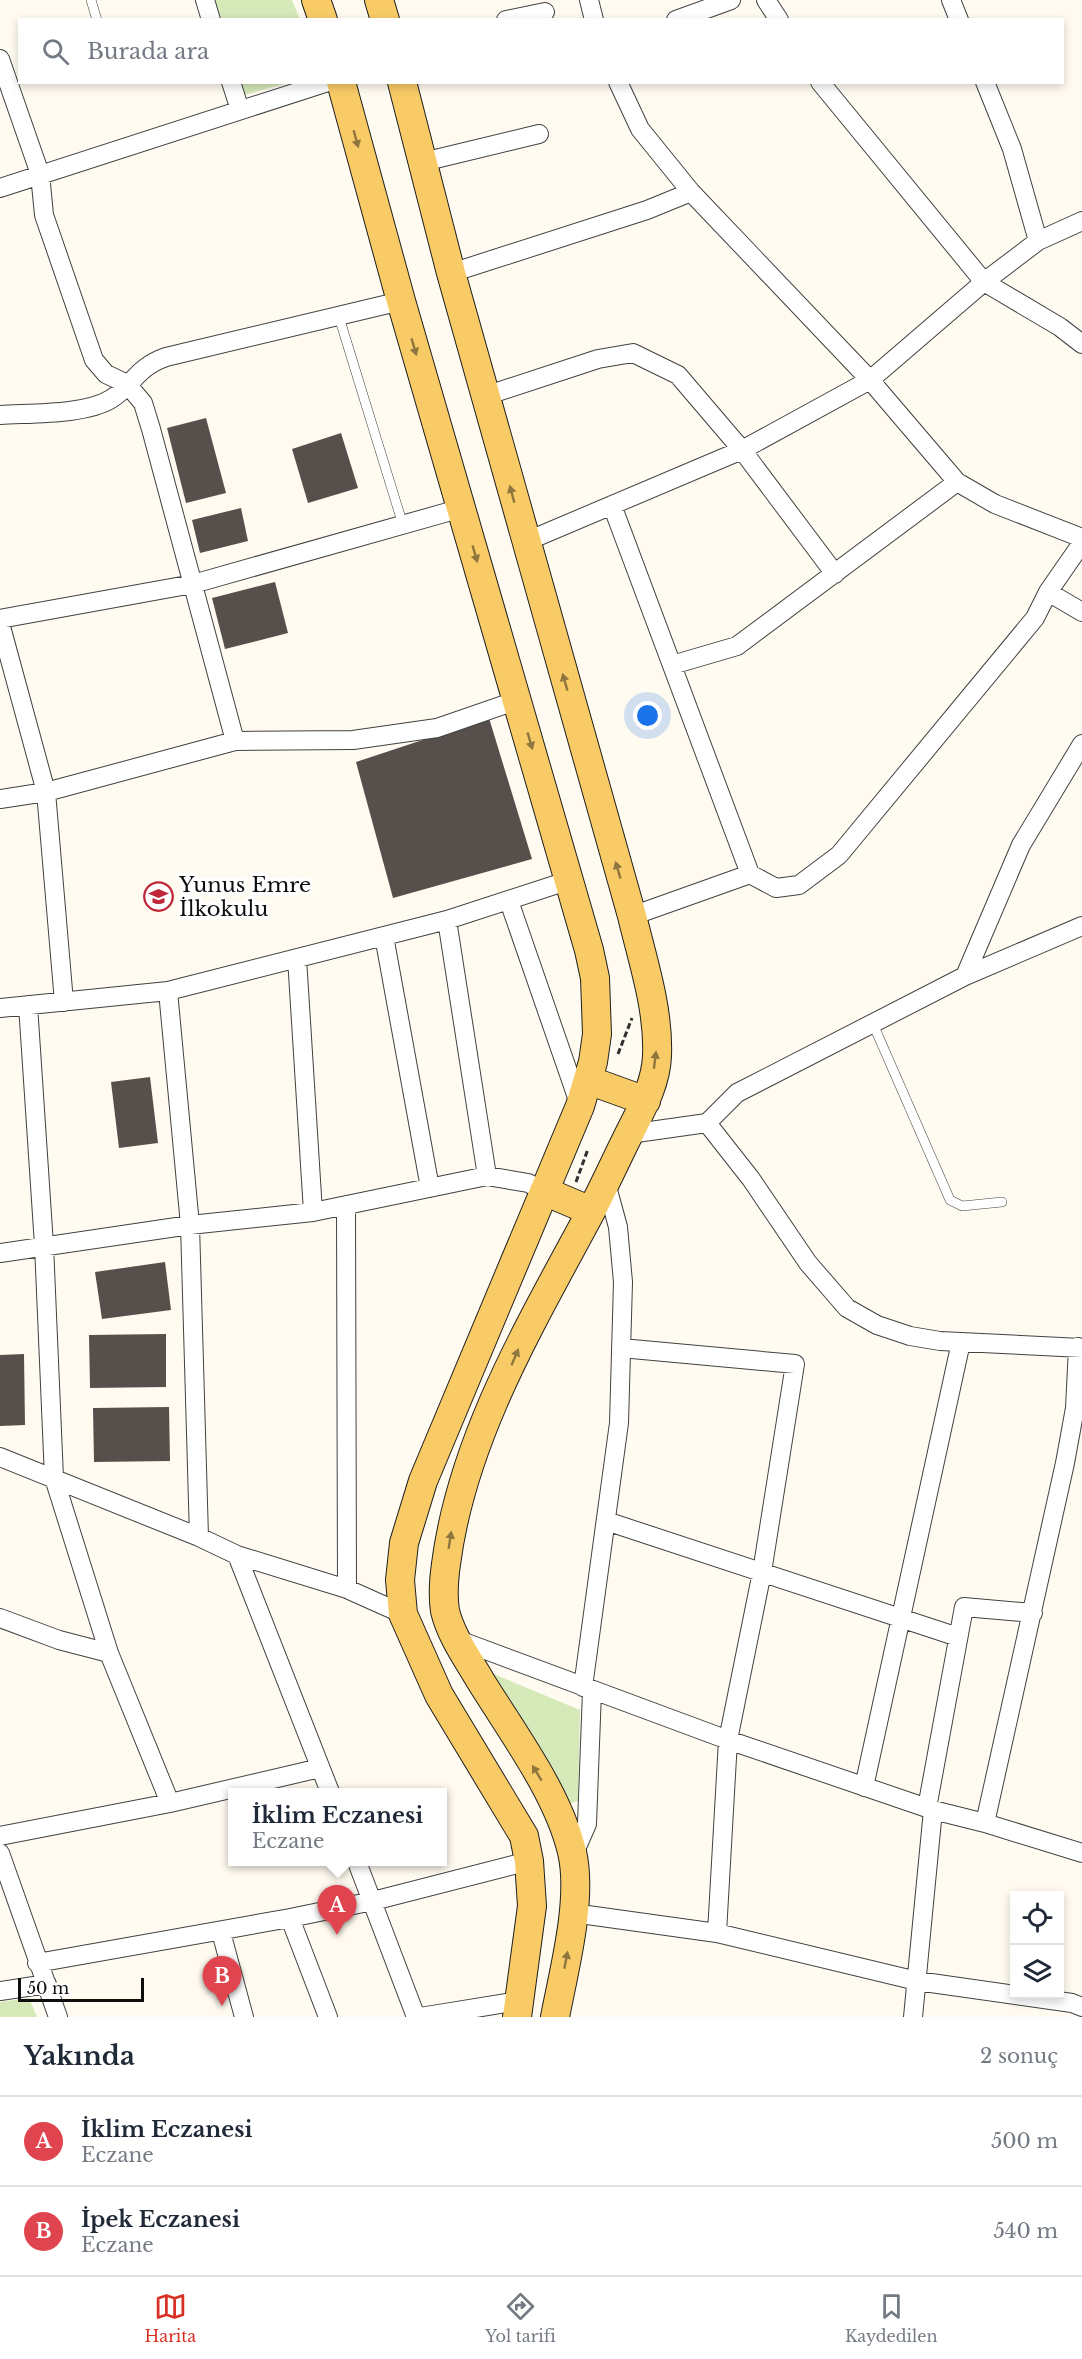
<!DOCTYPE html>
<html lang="tr">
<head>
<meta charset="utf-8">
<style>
	body { margin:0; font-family:"Libre Baskerville",serif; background:#f2f2f3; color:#1f2937 }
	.controls { position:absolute; right:18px; bottom:18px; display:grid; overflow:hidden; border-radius:0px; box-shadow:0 3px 9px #0003 }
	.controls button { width:54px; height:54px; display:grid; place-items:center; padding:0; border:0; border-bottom:2px solid #e0e1e3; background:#fff; color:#1f2937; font:30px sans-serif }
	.scale { position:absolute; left:18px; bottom:15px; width:126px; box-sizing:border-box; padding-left:6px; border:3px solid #0e0e0e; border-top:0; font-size:16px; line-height:21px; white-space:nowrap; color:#0e0e0e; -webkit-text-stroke:4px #fff; paint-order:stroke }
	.you { position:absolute; left:648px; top:716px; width:21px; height:21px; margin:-15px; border:4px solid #fff; border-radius:50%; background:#1a73e8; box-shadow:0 0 0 9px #1a73e833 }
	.badge { display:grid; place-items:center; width:39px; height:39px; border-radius:50%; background:#d93025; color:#fff; font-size:20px; font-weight:700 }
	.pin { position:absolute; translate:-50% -50px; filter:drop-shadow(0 2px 3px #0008) }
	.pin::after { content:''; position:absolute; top:32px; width:21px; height:18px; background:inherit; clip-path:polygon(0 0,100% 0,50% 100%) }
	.popup { position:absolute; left:228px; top:1788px; width:219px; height:78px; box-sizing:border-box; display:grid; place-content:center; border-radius:0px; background:#fff; filter:drop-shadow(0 2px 4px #0005); font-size:20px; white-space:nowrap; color:#747a83 }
	.popup b { font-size:22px; color:#1f2937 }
	.popup::after { content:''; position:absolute; left:50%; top:100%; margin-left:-12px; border:12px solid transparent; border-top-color:#fff }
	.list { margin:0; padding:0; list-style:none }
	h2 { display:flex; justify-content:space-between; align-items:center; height:78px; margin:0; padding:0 24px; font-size:26px }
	h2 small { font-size:20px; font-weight:400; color:#747a83 }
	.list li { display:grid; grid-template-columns:39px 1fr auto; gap:18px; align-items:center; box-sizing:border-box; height:90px; padding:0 24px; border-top:2px solid #e0e1e3 }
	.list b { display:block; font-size:22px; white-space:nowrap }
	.list p { margin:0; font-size:20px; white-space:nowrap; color:#747a83 }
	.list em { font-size:20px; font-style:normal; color:#747a83 }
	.icon { flex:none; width:33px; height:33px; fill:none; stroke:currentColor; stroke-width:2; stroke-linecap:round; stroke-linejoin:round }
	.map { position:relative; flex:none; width:1082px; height:2017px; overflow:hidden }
	.search { position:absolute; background:#fff; box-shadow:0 3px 9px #0003; left:18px; right:18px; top:18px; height:66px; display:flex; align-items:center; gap:15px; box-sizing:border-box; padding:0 21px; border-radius:0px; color:#747a83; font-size:22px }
	.sheet { height:258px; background:#fff }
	nav { display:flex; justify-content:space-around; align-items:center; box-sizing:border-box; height:84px; border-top:2px solid #e0e1e3; background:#fff; font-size:16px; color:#747a83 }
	nav a { display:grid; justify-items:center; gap:3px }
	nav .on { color:#d93025 }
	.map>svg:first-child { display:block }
	.grass { fill:#d5e9b9 }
	.building { fill:#574f4b }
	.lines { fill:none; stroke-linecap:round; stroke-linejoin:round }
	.service-casing { stroke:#414141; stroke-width:10 }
	.minor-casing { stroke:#414141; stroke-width:20 }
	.primary-casing { stroke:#1f1f1f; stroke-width:30 }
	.path { stroke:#303030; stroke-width:3; stroke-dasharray:6 3; stroke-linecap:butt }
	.service { stroke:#fff; stroke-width:9 }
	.minor { stroke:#fff; stroke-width:18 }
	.primary { stroke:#f8cb67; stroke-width:28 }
	.oneway { fill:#8f763f }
	.labels { text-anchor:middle; stroke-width:6; stroke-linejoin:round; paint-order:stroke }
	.poi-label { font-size:21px; fill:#0e0e0e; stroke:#fff; text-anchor:start }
</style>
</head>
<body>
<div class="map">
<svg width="1082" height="2017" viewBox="0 0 1082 2017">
	<rect width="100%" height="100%" fill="#fffbf0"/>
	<!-- grass -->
	<path class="grass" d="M214,0H292L300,19H220Z
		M240,82L287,83L244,95Z
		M489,1672L580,1710L578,1801L568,1804Z
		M29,1998L37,2017H0V2002Z"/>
	<!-- building -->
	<path class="building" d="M206,418L226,493L186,503L167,428Z
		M341,433L358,488L308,503L292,449Z
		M241,508L248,541L200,553L192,520Z
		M275,582L288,633L225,649L212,598Z
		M489,718L532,859L393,898L356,762Z
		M150,1077L158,1143L119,1148L111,1082Z
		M165,1262L171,1310L102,1319L95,1272Z
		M166,1334V1387L90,1388L89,1335Z
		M24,1354L25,1425L0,1426V1355Z
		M169,1407L170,1461L94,1462L93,1408Z"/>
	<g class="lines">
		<defs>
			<path id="service" d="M91,0L97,20
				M339,317L403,525
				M873,1024L950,1200L962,1206L1002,1202"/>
			<path id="minor" d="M205,0L211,20
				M589,0L594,20
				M766,0L779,20
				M951,0L959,20
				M506,20L545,12
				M676,20L731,0
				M0,59L40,174L44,215L94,360L106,374L127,384L143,403L151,429L235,741
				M231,82L240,110
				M618,82L640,129L691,192L870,380L957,482L995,504L1082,538
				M985,82L1012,149L1038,241
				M423,162L539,134
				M0,188L328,82
				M1082,221L1038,241L984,282L1060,327L1082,344
				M451,273L647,210L691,192
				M485,396L598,359L633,353L678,375L742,450L835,574
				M0,415C31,413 85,415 111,399C134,385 135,368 166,357L401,301
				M612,505L750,874L776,888L799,885L839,855L1035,618L1048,592L1082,543
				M525,542L742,450L870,380L984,282L820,82
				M1048,592L1082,612
				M0,619L193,584L462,508
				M0,623L46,792L64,1002
				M672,665L737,646L957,482
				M0,799L46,792L235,741L353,740L437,728L518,700
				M509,901L580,1106
				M632,916L750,874
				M447,920L487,1176
				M384,936L430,1188
				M297,958L313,1212
				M965,976L1021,845L1082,744
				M168,991L190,1225L199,1537
				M28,1005L44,1245L54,1478L109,1653L170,1803
				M0,1008L168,991L447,920L570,880
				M707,1123L751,1179L808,1263L847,1308L877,1325L910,1336L940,1341L1082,1348
				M629,1134L707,1123L737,1093L965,976L1082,926
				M346,1205L347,1589
				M0,1253L190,1225L313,1212L487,1176L528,1183L544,1191
				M621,1348L795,1364L762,1572L728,1740L717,1933
				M0,1457L199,1537L237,1555L347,1589L403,1614
				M606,1521L958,1637
				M237,1555L330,1792
				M0,1618L59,1640L109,1653
				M456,1639L728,1740L933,1810L985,1823L1082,1853
				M583,1687L619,1423L623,1282L618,1227L606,1183
				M864,1787L961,1342
				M927,1808L964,1607L1033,1613
				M985,1823L1065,1463L1075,1408L1078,1347
				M0,1836L170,1803L320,1768
				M0,1853L58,2017
				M573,1856L587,1824L592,1691
				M357,1862L416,2017
				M573,1913L717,1933L917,1981L1072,2003L1082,2007
				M290,1918L328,2017
				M221,1932L244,2017
				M37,1963L290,1918L373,1901L529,1861
				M0,1991L47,1984
				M420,2017L519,2001
				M913,2017L933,1810"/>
			<path id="primary" d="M316,0L323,20
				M379,0L385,20
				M341,82L401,301L589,950L595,978L597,1034L593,1062L580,1106L423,1481L404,1543L400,1580L403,1614L439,1695L524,1836L529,1861L532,1906L517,2017
				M402,82L451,273L632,916C643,962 659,1009 657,1056C656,1084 641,1110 629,1134C615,1162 602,1191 587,1219C529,1327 462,1440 446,1564C444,1578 443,1598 445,1611C451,1636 468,1659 480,1680C512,1732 558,1793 572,1852C583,1899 564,1970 555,2017
				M588,1080L646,1101
				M544,1191L591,1211"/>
		</defs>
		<!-- service casing -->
		<use href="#service" class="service-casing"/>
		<!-- minor casing -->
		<use href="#minor" class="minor-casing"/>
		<!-- primary casing -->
		<use href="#primary" class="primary-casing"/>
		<!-- path -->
		<path class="path" d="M618,1054L632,1018
			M576,1182L588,1149"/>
		<!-- service -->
		<use href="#service" class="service"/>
		<!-- minor -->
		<use href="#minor" class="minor"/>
		<!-- primary -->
		<use href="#primary" class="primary"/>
	</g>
	<!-- one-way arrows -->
	<defs><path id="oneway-solid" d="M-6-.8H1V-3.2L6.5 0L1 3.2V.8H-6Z" transform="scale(1.5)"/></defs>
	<g class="oneway">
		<use href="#oneway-solid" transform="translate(356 139) rotate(75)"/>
		<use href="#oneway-solid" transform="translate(414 347) rotate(74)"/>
		<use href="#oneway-solid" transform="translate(512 494) rotate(-105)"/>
		<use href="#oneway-solid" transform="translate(475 554) rotate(74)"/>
		<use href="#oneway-solid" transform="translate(565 682) rotate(-106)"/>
		<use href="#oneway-solid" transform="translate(530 741) rotate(74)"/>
		<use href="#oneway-solid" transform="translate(618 870) rotate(-106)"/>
		<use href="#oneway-solid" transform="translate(655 1060) rotate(-83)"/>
		<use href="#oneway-solid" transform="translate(515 1357) rotate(-67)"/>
		<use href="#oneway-solid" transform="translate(450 1540) rotate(-81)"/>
		<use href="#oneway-solid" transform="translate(537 1773) rotate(-121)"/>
		<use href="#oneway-solid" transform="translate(566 1960) rotate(-79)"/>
	</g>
	<!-- icons -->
	<defs>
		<symbol id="school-ring" viewBox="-11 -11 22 22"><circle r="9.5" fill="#fff" stroke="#bf2638" stroke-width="1.5"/><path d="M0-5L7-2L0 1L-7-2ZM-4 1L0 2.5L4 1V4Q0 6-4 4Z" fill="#bf2638"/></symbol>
	</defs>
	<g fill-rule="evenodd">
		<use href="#school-ring" x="142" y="880" width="33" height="33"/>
	</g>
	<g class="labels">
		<!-- poi labels -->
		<g class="poi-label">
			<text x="179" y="892">Yunus Emre<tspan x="179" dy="24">İlkokulu</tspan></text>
		</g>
	</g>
</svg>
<div class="controls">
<button><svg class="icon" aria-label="locate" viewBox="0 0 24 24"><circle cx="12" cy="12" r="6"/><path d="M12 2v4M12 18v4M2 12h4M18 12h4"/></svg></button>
<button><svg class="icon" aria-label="layers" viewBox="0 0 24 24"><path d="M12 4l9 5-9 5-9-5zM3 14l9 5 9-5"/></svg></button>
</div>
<div class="scale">50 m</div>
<div class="you"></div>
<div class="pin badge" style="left:337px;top:1935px;background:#e0444e">A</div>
<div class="popup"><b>İklim Eczanesi</b>Eczane</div>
<div class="pin badge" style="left:222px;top:2006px;background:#e0444e">B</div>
<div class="search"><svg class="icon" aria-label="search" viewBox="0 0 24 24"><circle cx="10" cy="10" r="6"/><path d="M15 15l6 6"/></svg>Burada ara</div>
</div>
<section class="sheet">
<h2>Yakında<small>2 sonuç</small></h2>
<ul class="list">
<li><span class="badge" style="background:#e0444e">A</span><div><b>İklim Eczanesi</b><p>Eczane</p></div><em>500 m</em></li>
<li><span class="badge" style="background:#e0444e">B</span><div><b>İpek Eczanesi</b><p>Eczane</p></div><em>540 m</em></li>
</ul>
</section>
<nav>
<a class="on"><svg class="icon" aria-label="map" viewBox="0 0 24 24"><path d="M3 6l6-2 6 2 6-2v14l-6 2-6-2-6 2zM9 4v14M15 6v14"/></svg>Harita</a>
<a><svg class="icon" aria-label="directions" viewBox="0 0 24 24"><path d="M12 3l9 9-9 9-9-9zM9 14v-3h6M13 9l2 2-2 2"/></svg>Yol tarifi</a>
<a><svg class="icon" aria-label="saved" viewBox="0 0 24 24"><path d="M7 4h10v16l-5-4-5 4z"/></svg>Kaydedilen</a>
</nav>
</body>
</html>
